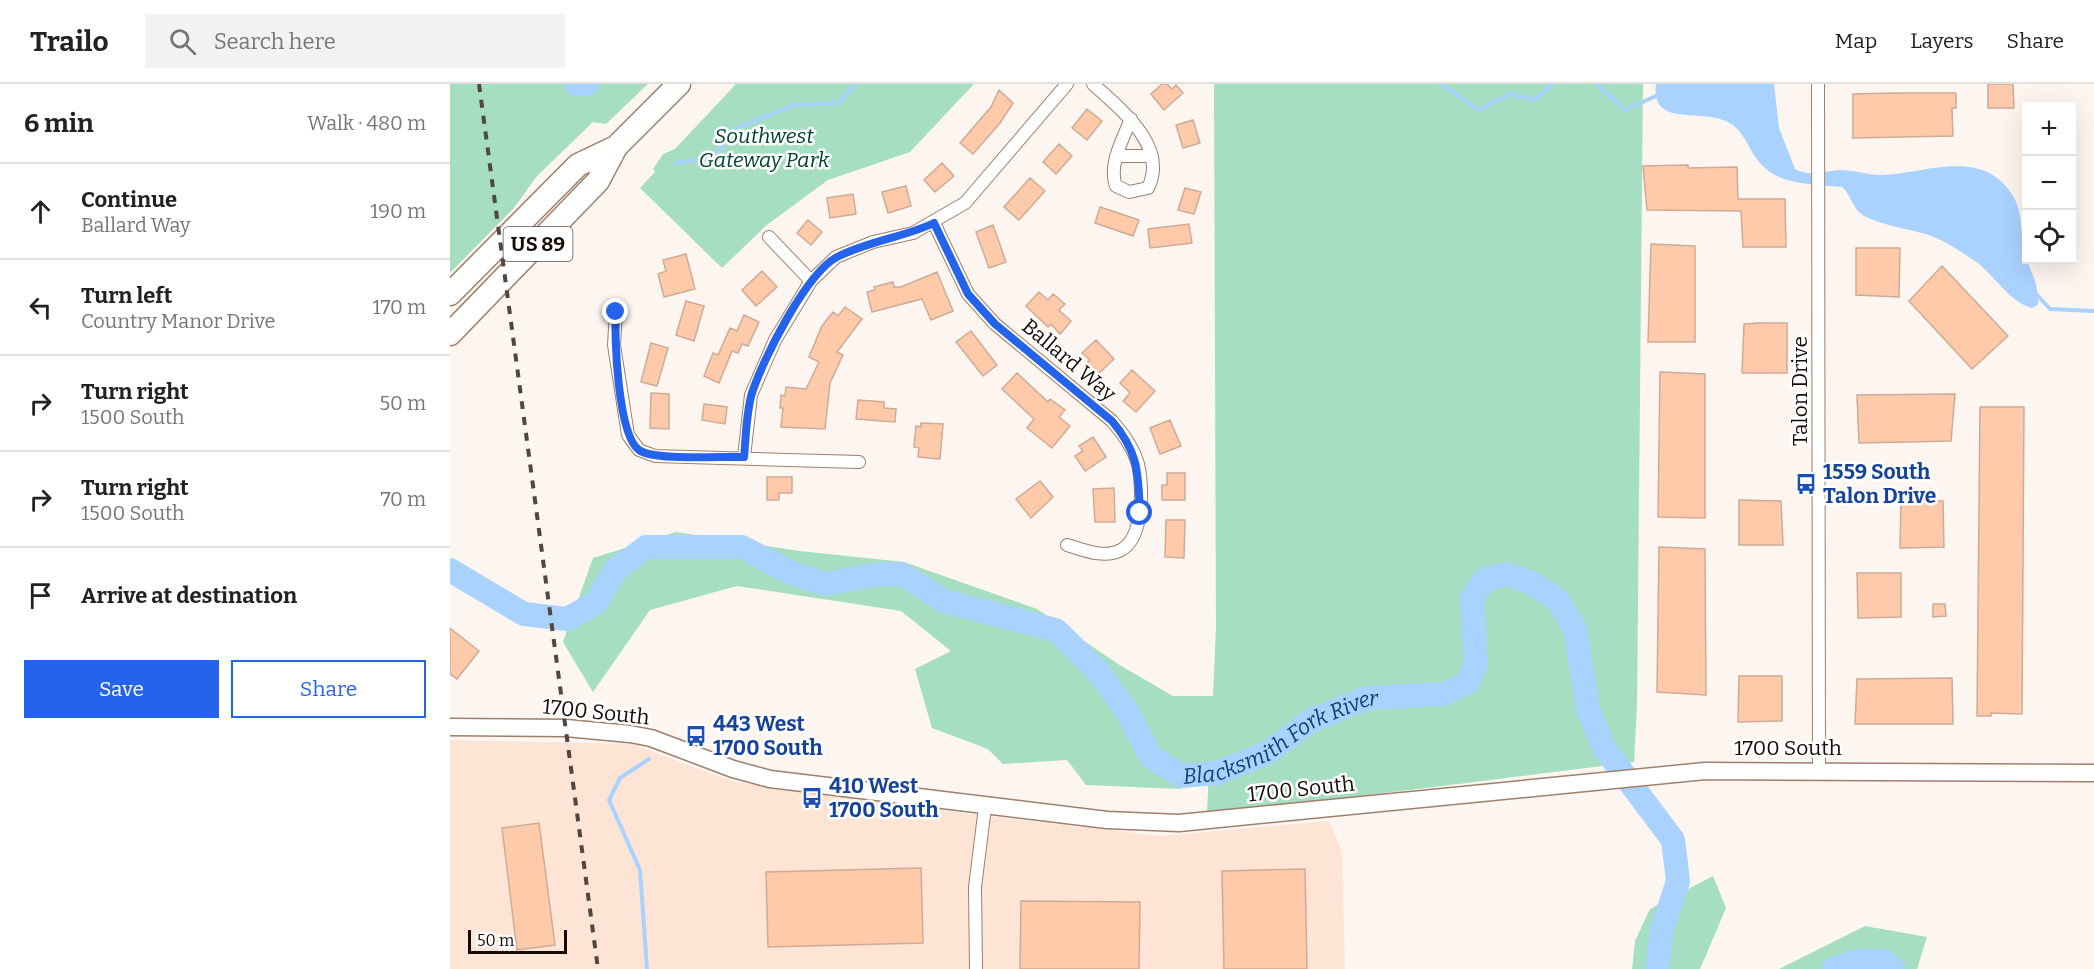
<!DOCTYPE html>
<html lang="en">
<head>
<meta charset="utf-8">
<style>
	body { margin:0; font-family:Bitter,serif; background:#f2f2f2; color:#222 }
	.controls { position:absolute; right:18px; top:18px; display:grid; overflow:hidden; border-radius:0px; box-shadow:0 6px 24px #0002 }
	.controls button { width:54px; height:54px; display:grid; place-items:center; padding:0; border:0; border-bottom:2px solid #e0e0e0; background:#fff; color:#222; font:30px sans-serif }
	.scale { position:absolute; left:18px; bottom:15px; width:99px; box-sizing:border-box; padding-left:6px; border:3px solid #160a04; border-top:0; font-size:16px; line-height:21px; white-space:nowrap; color:#160a04; -webkit-text-stroke:4px #fff; paint-order:stroke }
	.stop { position:absolute; width:18px; height:18px; margin:-14px; border:4px solid #2563eb; border-radius:50%; background:#fff }
	.stop.end { background:#2563eb; border-color:#fff; box-shadow:0 2px 6px #0008 }
	.list { margin:0; padding:0; list-style:none }
	h2 { display:flex; justify-content:space-between; align-items:center; height:78px; margin:0; padding:0 24px; font-size:26px }
	h2 small { font-size:20px; font-weight:400; color:#767676 }
	.list li { display:grid; grid-template-columns:39px 1fr auto; gap:18px; align-items:center; box-sizing:border-box; height:96px; padding:0 24px; border-top:2px solid #e0e0e0 }
	.list b { display:block; font-size:22px; white-space:nowrap }
	.list p { margin:0; font-size:20px; white-space:nowrap; color:#767676 }
	.list em { font-size:20px; font-style:normal; color:#767676 }
	.actions { display:flex; gap:12px; padding:18px 24px }
	.actions a { flex:1; padding:14px 0; border:2px solid #2563eb; border-radius:0px; text-align:center; font-size:21px; color:#2563eb }
	.actions .main { background:#2563eb; color:#fff }
	.icon { flex:none; width:33px; height:33px; fill:none; stroke:currentColor; stroke-width:2; stroke-linecap:round; stroke-linejoin:round }
	.map { position:relative; flex:none; width:1644px; height:885px; overflow:hidden }
	header { display:flex; align-items:center; gap:36px; box-sizing:border-box; height:84px; padding:0 30px; background:#fff; border-bottom:2px solid #e0e0e0 }
	header strong { font-size:28px }
	nav { display:flex; gap:33px; margin-inline-start:auto; font-size:21px }
	.search { width:420px; height:54px; background:#f2f2f2; display:flex; align-items:center; gap:15px; box-sizing:border-box; padding:0 21px; border-radius:0px; color:#767676; font-size:22px }
	main { display:flex }
	aside { flex:1; background:#fff }
	.map>svg:first-child { display:block }
	.built { fill:#fee4d4 }
	.green { fill:#a5dec1 }
	.water { fill:#aad2fe }
	.lines { fill:none; stroke-linecap:round; stroke-linejoin:round }
	.stream { stroke:#aad2fe; stroke-width:4 }
	.river { stroke:#aad2fe; stroke-width:24 }
	.building { fill:#ffcaa9; stroke:#ceab96; stroke-width:1.5 }
	.street-casing { stroke:#9f7f6b; stroke-width:14 }
	.secondary-casing { stroke:#9f7f6b; stroke-width:19 }
	.highway-casing { stroke:#9f7f6b; stroke-width:25 }
	.street { stroke:#fff; stroke-width:12 }
	.secondary { stroke:#fff; stroke-width:16 }
	.highway { stroke:#fff; stroke-width:22 }
	.rail { stroke:#514640; stroke-width:4; stroke-dasharray:8 8; stroke-linecap:butt }
	.route { stroke:#2563eb; stroke-width:8 }
	.labels { text-anchor:middle; stroke-width:5; stroke-linejoin:round; paint-order:stroke }
	.shield { fill:#fff; stroke:#5c544f; stroke-width:1.5 }
	.shield-label { font-size:20px; font-weight:bold; fill:#160a04 }
	.park-label { font-size:21px; font-style:italic; fill:#00432c; stroke:#fff }
	.street-label { font-size:21px; fill:#160a04; stroke:#fff }
	.transit-label { font-size:21px; font-weight:bold; fill:#164399; stroke:#fff; text-anchor:start }
	.water-label { font-size:22px; font-style:italic; fill:#0d4373; stroke:#fff }
</style>
</head>
<body>
<header>
<strong>Trailo</strong>
<div class="search"><svg class="icon" aria-label="search" viewBox="0 0 24 24"><circle cx="10" cy="10" r="6"/><path d="M15 15l6 6"/></svg>Search here</div>
<nav><a>Map</a><a>Layers</a><a>Share</a></nav>
</header>
<main>
<aside>
<h2>6 min<small>Walk · 480 m</small></h2>
<ul class="list">
<li><svg class="icon" aria-label="ahead" viewBox="0 0 24 24"><path d="M12 20V5M6 11l6-6 6 6"/></svg><div><b>Continue</b><p>Ballard Way</p></div><em>190 m</em></li>
<li><svg class="icon" aria-label="left" viewBox="0 0 24 24"><path d="M17 20v-9H6M10 6l-5 5 5 5"/></svg><div><b>Turn left</b><p>Country Manor Drive</p></div><em>170 m</em></li>
<li><svg class="icon" aria-label="right" viewBox="0 0 24 24"><path d="M7 20v-9h11M14 6l5 5-5 5"/></svg><div><b>Turn right</b><p>1500 South</p></div><em>50 m</em></li>
<li><svg class="icon" aria-label="right" viewBox="0 0 24 24"><path d="M7 20v-9h11M14 6l5 5-5 5"/></svg><div><b>Turn right</b><p>1500 South</p></div><em>70 m</em></li>
<li><svg class="icon" aria-label="arrive" viewBox="0 0 24 24"><path d="M6 21V4h12l-3 4 3 4H6"/></svg><div><b>Arrive at destination</b></div></li>
</ul>
<div class="actions"><a class="main">Save</a><a>Share</a></div>
</aside>
<div class="map">
<svg width="1644" height="885" viewBox="0 0 1644 885">
	<rect width="100%" height="100%" fill="#fcf5f0"/>
	<!-- built -->
	<path class="built" d="M0,656L181,660L285,698L517,730L711,752L879,737L892,767L895,885H0Z"/>
	<!-- green -->
	<path class="green" d="M0,0H198L156,40L143,38L87,92L64,124L0,189Z
		M286,0H524L460,68L378,96L318,140L272,184L190,104L205,88L203,85L213,70L225,65Z
		M764,0H1193L1187,622L1184,678L757,731L759,685L730,705L636,701L617,676L553,680L538,665L482,644L465,585L501,567L451,527L287,502L200,526L143,608L113,558L143,474L226,448L350,467L454,478L587,525L668,580L723,612H763L766,544Z
		M1263,792L1276,824L1250,885H1182L1185,857L1200,825Z
		M1415,842L1477,853L1467,885H1329Z"/>
	<!-- water -->
	<path class="water" d="M1206,0H1324L1329,44L1345,85C1360,93 1375,87 1390,86C1404,86 1418,91 1431,91C1475,90 1533,62 1563,112C1574,130 1570,156 1576,174C1582,190 1589,202 1588,221L1582,224C1560,218 1546,194 1529,180C1512,168 1492,154 1472,149C1453,144 1432,141 1414,132C1402,125 1401,110 1392,103C1365,100 1329,102 1310,79C1300,68 1295,50 1283,41C1257,21 1200,47 1206,0Z"/>
	<g class="lines">
		<!-- stream -->
		<path class="stream" d="M991,0L1029,26L1060,10L1084,16L1103,0
			M1146,0L1175,26L1208,11
			M226,79L264,73L285,45L344,21L389,19L405,0
			M1586,210L1600,225L1644,227
			M197,885L190,786L159,716L170,694L199,675"/>
		<!-- river -->
		<g class="river">
			<path d="M126,0H137"/>
			<path id="s1" d="M0,486L74,530L117,535L146,519L164,487L196,463H292L341,489L375,500L423,491L452,490L494,517L606,546L648,587L678,629L701,673L732,692L767,689L817,669L862,636L917,614L994,610L1017,599L1026,580L1022,515L1034,496L1056,490L1082,499L1108,516L1125,545L1138,625L1154,664L1223,756L1228,797L1212,846L1207,885"/>
			<path d="M1384,885L1407,877H1434L1443,885"/>
		</g>
	</g>
	<!-- building -->
	<path class="building" d="M712,0H717L722,5L726,1L733,9L714,26L701,10Z
		M1538,0H1563L1564,24H1538Z
		M549,6L563,19L550,39L523,70L510,59L541,23Z
		M1446,9H1506V24H1502L1503,52L1403,54V10Z
		M637,25L652,37L637,56L622,44Z
		M743,36L750,59L733,64L726,41Z
		M609,60L622,72L606,90L593,78Z
		M492,79L504,92L485,108L474,96Z
		M1238,81V84L1287,83L1288,115H1335L1336,163H1293L1291,127L1197,126L1193,82Z
		M580,94L595,107L569,136L554,123Z
		M456,102L461,122L438,129L432,108Z
		M735,104L751,108L744,130L728,126Z
		M403,110L406,130L380,134L377,114Z
		M650,123L689,136L683,152L645,139Z
		M358,136L372,148L361,161L347,149Z
		M739,140L742,159L700,164L698,145Z
		M543,141L556,178L539,184L526,148Z
		M1201,160L1245,162V258H1198Z
		M1406,164H1450L1449,213L1406,211Z
		M236,170L245,205L214,213L208,190L216,187L213,176Z
		M1492,182L1558,252L1522,285L1459,217Z
		M312,187L327,203L306,222L292,206Z
		M487,188L503,227L481,236L472,215L422,228L417,208L425,206L424,203L443,198L444,203H451Z
		M589,208L598,216L603,210L615,220L609,226L621,237L610,250L601,240L598,243L576,222Z
		M236,217L254,222L244,257L226,251Z
		M395,223L412,235L387,268L393,271L380,299L375,345L331,343L333,324H330L331,311L335,312L336,303L356,305L369,278L359,273L372,242L383,228L388,232Z
		M294,231L309,238L298,262L292,260L288,269L282,267L269,299L254,292L263,269L268,271L280,244L287,247Z
		M1310,239H1337V289H1292L1294,240Z
		M521,247L547,281L533,292L506,258Z
		M646,256L664,275L646,292L635,280L640,276L632,269Z
		M201,259L218,264L207,302L191,298Z
		M682,286L705,307L686,328L673,317L680,309L670,299Z
		M1210,288L1255,290V434L1208,433Z
		M567,289L598,318L600,315L615,326L609,333L620,342L602,364L577,344L584,335L552,305Z
		M201,309L219,310V345L200,344Z
		M1505,310L1501,357L1409,359L1407,311Z
		M408,316L434,318V324L446,325L445,338L406,335Z
		M254,320L277,323L275,340L252,336Z
		M1530,323H1574L1572,630L1541,629V632H1527Z
		M720,336L731,362L710,370L700,344Z
		M471,339L493,340L490,375L468,373L469,364L464,363L466,342L471,343Z
		M643,353L656,373L635,387L625,372L633,367L629,362Z
		M717,389H735V416H712V401H717Z
		M317,393H342V409H329V416H317Z
		M590,397L603,413L581,434L566,415Z
		M664,404L665,438H645L643,405Z
		M1289,416L1331,417L1333,461H1289Z
		M1451,417H1493L1494,463L1450,464Z
		M716,436H735L734,474L715,473Z
		M1209,463L1255,465L1256,611L1207,608Z
		M1407,489H1451V533L1408,534Z
		M1483,520H1495L1496,532L1483,533Z
		M0,544L29,567L7,595L0,590Z
		M1289,592H1332V637L1288,638Z
		M1502,594L1503,640H1405L1407,595Z
		M89,739L105,861L67,866L52,744Z
		M471,784L473,859L318,863L316,788Z
		M855,785L857,885H774L772,787Z
		M571,817L690,818L689,885H570Z"/>
	<g class="lines">
		<defs>
			<path id="street" d="M643,0C670,25 719,62 698,104L679,108L666,102C658,81 673,55 681,35
				M1368,0L1369,686
				M666,72H702
				M484,139L518,210L545,240L662,337C673,350 683,363 688,380C693,402 694,454 671,466C654,475 634,466 617,461
				M319,153L361,197
				M166,228L164,261L178,351L189,366L205,372L409,378
				M294,373L301,311L325,256L361,197L386,173L423,158L463,149L515,119L617,0
				M526,885L525,803L535,723"/>
			<path id="secondary" d="M0,643L116,644L180,650L201,654L283,685L320,695L657,736L729,739L1255,687L1644,689"/>
			<path id="highway" d="M0,210L128,81L166,63
				M0,250L148,97L166,63L229,0"/>
		</defs>
		<!-- street casing -->
		<use href="#street" class="street-casing"/>
		<!-- secondary casing -->
		<use href="#secondary" class="secondary-casing"/>
		<!-- highway casing -->
		<use href="#highway" class="highway-casing"/>
		<!-- street -->
		<use href="#street" class="street"/>
		<!-- secondary -->
		<use href="#secondary" class="secondary"/>
		<!-- highway -->
		<use href="#highway" class="highway"/>
		<!-- rail -->
		<path class="rail" d="M29,0L148,885"/>
	</g>
	<g class="lines">
		<!-- route -->
		<path class="route" d="M166,228C164,254 168,351 189,366C203,377 273,372 294,373C296,353 296,329 302,309C313,275 357,187 389,172C420,157 454,153 484,139L518,210L545,240L662,337C689,369 688,389 690,429"/>
	</g>
	<!-- icons -->
	<defs>
		<symbol id="bus-bare" viewBox="-9 -9 18 18"><path d="M-5-6H5V4H4V6H2V4H-2V6H-4V4H-5ZM-3.5-4V0h7V-4ZM-3.5 1.2v1.5H-2V1.2ZM2 1.2v1.5H3.5V1.2Z" fill="#1a4fb4" stroke="#fff" stroke-width="2.5" paint-order="stroke"/></symbol>
	</defs>
	<g fill-rule="evenodd">
		<use href="#bus-bare" x="1341" y="385" width="30" height="30"/>
		<use href="#bus-bare" x="231" y="637" width="30" height="30"/>
		<use href="#bus-bare" x="347" y="699" width="30" height="30"/>
	</g>
	<g class="labels">
		<!-- shield labels -->
		<rect class="shield" x="53.5" y="143" width="69" height="34" rx="4.5"/>
		<g class="shield-label">
			<text x="88" y="167">US 89</text>
		</g>
		<!-- park labels -->
		<g class="park-label">
			<text x="314" y="59">Southwest<tspan x="314" dy="24">Gateway Park</tspan></text>
		</g>
		<!-- street labels -->
		<g class="street-label">
			<text transform="translate(619 276) rotate(40)" y="7">Ballard Way</text>
			<text transform="translate(1350 307) rotate(-90)" y="7">Talon Drive</text>
			<text transform="translate(146 628) rotate(6)" y="7">1700 South</text>
			<text x="1338" y="671">1700 South</text>
			<text transform="translate(851 705) rotate(-6)" y="7">1700 South</text>
		</g>
		<!-- transit labels -->
		<g class="transit-label">
			<text x="1373" y="395">1559 South<tspan x="1373" dy="24">Talon Drive</tspan></text>
			<text x="263" y="647">443 West<tspan x="263" dy="24">1700 South</tspan></text>
			<text x="379" y="709">410 West<tspan x="379" dy="24">1700 South</tspan></text>
		</g>
		<!-- water labels -->
		<g class="water-label">
			<text dy="8" stroke="none"><textPath href="#s1" startOffset="974">Blacksmith Fork River</textPath></text>
		</g>
	</g>
</svg>
<div class="controls">
<button>+</button>
<button>−</button>
<button><svg class="icon" aria-label="locate" viewBox="0 0 24 24"><circle cx="12" cy="12" r="6"/><path d="M12 2v4M12 18v4M2 12h4M18 12h4"/></svg></button>
</div>
<div class="scale">50 m</div>
<div class="stop" style="left:690px;top:429px"></div>
<div class="stop end" style="left:166px;top:228px"></div>
</div>
</main>
</body>
</html>
